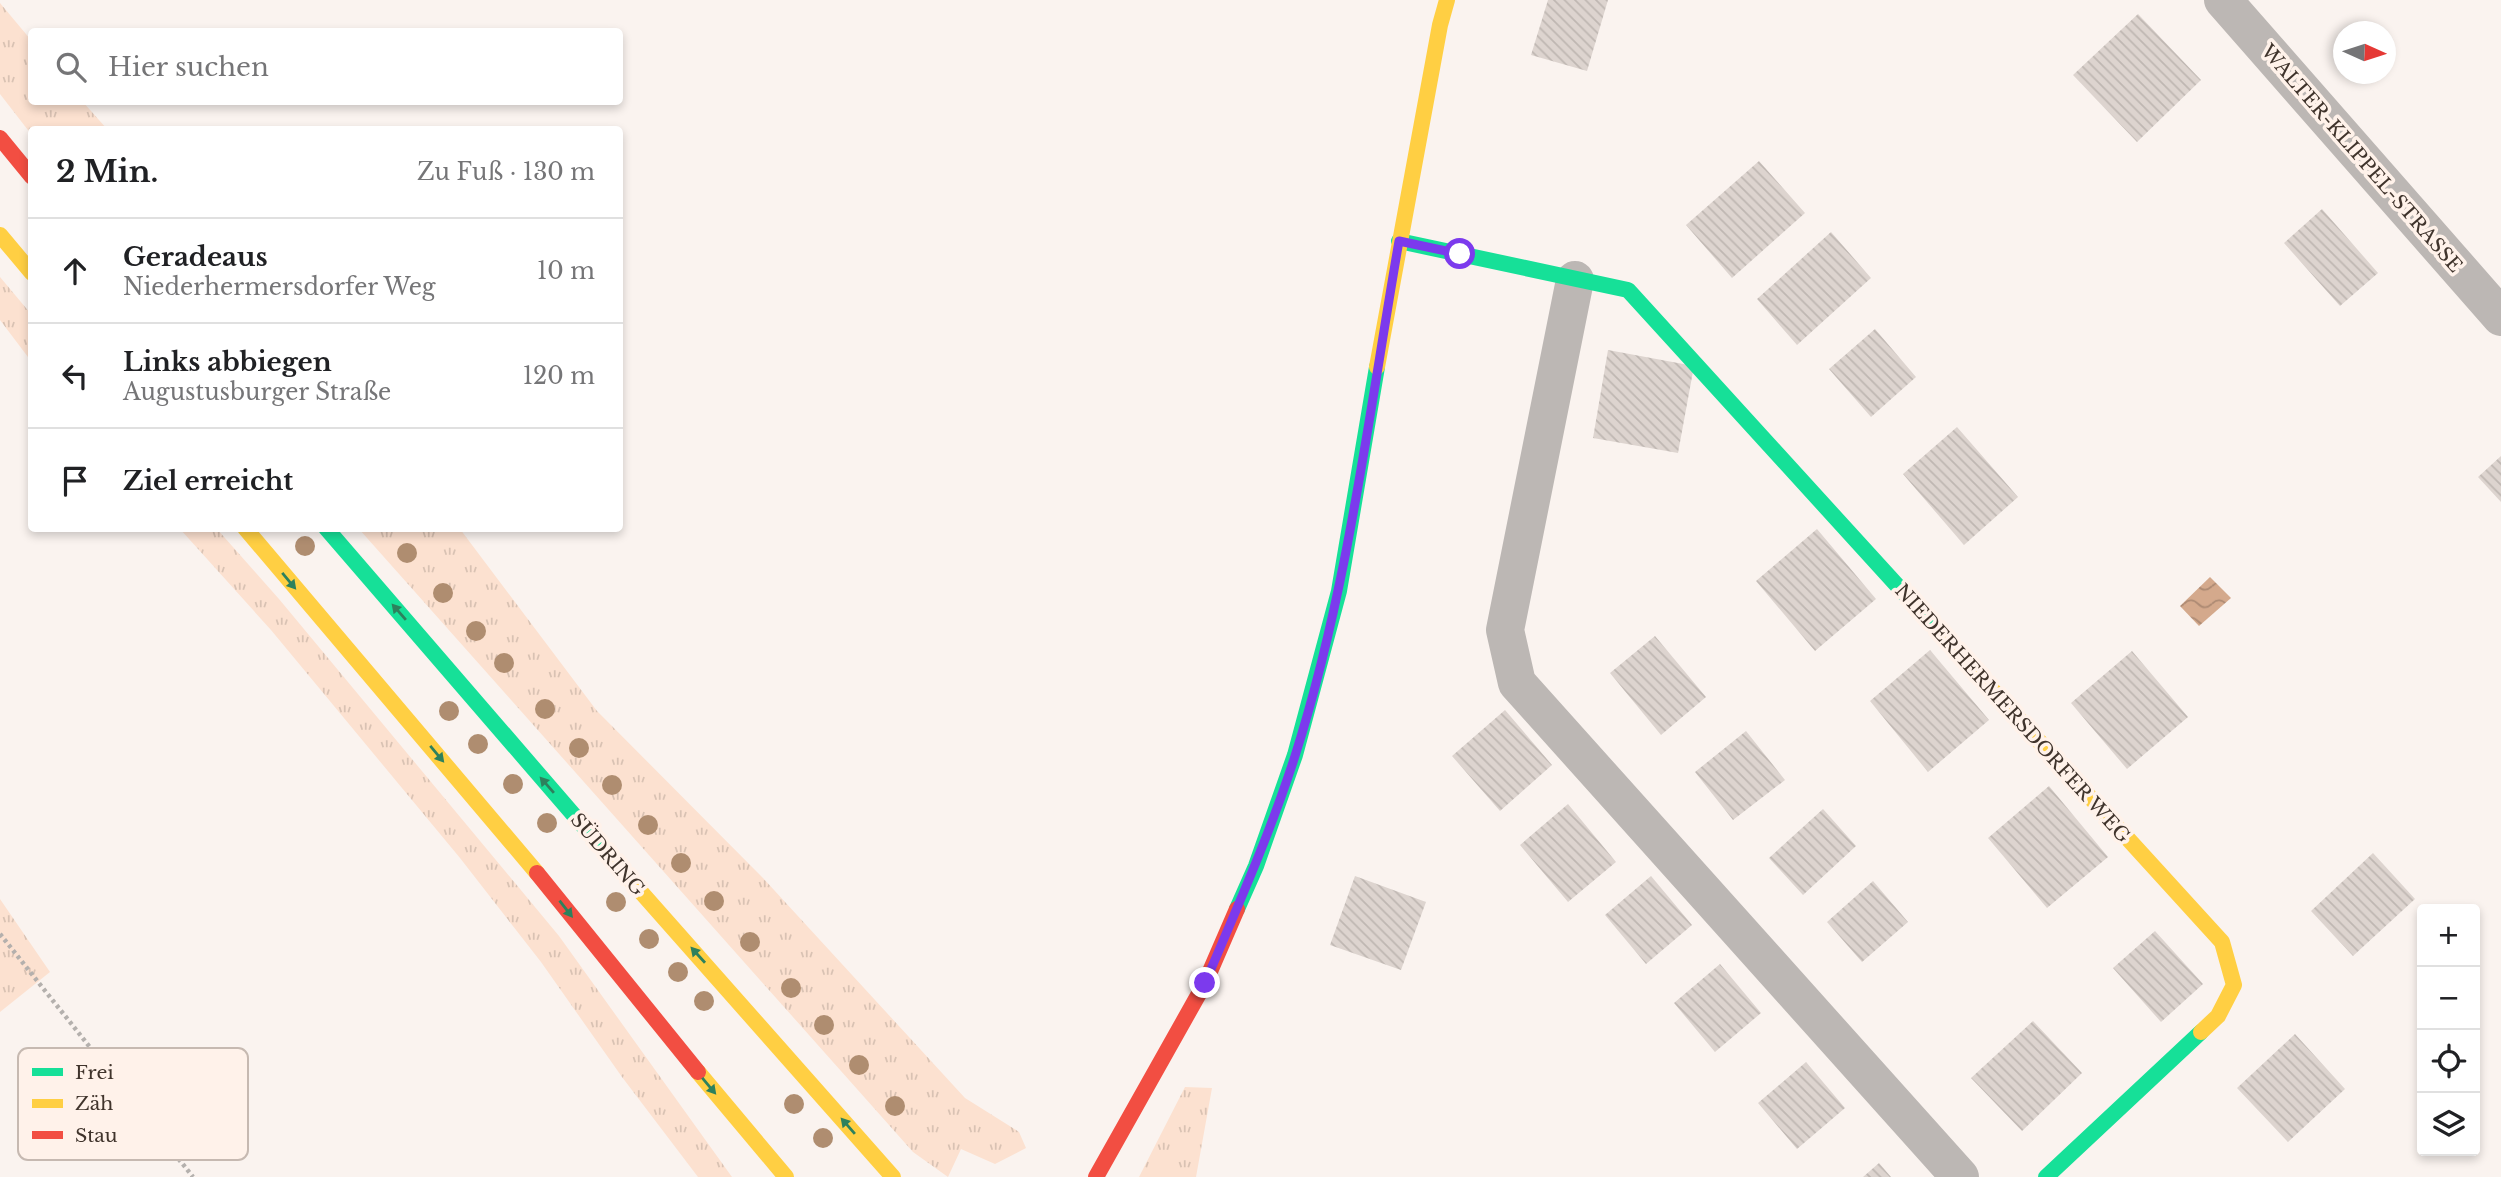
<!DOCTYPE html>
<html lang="de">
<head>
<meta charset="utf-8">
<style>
	body { margin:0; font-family:"Libre Baskerville",serif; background:#f6f6f6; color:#202124 }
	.controls { position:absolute; right:21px; bottom:21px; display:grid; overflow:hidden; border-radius:7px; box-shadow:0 4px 10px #0003 }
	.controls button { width:63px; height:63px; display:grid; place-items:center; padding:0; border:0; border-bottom:2px solid #e0e0e0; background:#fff; color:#202124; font:35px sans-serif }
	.compass { position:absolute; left:2333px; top:21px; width:63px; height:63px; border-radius:50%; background:#fff; box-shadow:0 4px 10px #0003; rotate:93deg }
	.stop { position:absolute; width:21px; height:21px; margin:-16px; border:5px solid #7c3aed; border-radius:50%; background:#fff }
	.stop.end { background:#7c3aed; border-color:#fff; box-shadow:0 2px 7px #0008 }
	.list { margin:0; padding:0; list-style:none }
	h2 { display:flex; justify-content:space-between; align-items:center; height:91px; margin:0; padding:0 28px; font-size:30px }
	h2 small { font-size:23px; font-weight:400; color:#757577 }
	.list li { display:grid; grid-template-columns:46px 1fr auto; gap:21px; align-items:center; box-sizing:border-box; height:105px; padding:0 28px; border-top:2px solid #e0e0e0 }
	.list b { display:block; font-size:26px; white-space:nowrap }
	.list p { margin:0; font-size:23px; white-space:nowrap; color:#757577 }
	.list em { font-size:23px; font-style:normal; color:#757577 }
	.icon { flex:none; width:38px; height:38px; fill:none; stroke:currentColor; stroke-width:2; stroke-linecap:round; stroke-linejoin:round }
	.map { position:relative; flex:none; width:2501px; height:1177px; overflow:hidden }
	.search { position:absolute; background:#fff; box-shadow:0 4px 10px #0003; left:28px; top:28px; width:595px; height:77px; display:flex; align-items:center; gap:18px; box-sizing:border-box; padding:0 24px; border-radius:7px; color:#757577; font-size:26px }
	.panel { position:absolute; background:#fff; box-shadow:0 4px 10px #0003; left:28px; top:126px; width:595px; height:406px; border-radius:7px }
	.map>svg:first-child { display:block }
	.grass { fill:url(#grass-tufts) }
	.water { fill:url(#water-waves) }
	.building { fill:url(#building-back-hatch) }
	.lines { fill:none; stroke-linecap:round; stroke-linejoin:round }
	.path { stroke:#b4b0ad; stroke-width:4.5; stroke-dasharray:3.5 3.5; stroke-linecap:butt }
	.street { stroke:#bcb7b4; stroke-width:38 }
	.fast { stroke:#16e098; stroke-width:16 }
	.slow { stroke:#ffcf43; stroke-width:16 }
	.jam { stroke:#f24e42; stroke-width:16 }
	.tree { fill:#af8d70 }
	.oneway { fill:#2d815d }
	.route { stroke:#7c3aed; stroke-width:9 }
	.labels { text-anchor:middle; stroke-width:7; stroke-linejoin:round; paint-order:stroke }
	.street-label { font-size:19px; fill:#40342c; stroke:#fff2ea }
	.key { fill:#fff2ea; stroke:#c6b9b1; stroke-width:2 }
	.key-label { font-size:19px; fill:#40342c }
</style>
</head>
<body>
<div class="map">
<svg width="2501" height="1177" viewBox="0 0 2501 1177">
	<defs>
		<pattern id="grass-tufts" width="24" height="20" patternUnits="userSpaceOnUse" patternTransform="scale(1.75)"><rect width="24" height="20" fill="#fce1d0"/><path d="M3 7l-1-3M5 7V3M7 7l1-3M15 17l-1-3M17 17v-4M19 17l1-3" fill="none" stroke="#d9c2b3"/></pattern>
		<pattern id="water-waves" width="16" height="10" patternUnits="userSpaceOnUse" patternTransform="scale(1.75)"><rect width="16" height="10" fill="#d4a98c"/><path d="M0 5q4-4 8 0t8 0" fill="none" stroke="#ad8a73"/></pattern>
		<pattern id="building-back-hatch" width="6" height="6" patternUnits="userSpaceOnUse" patternTransform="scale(1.75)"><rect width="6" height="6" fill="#ddd4cf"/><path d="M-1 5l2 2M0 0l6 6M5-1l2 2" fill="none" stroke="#bfb7b2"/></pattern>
	</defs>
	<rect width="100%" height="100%" fill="#faf3ef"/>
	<!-- grass -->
	<path class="grass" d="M0,3L31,40L32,102H83L107,129L32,130L31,134L0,94Z
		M0,277L31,314V361L0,320Z
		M180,529H217L279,599L559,936L732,1177H698L622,1077L541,962L460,858L271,630Z
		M359,529H460L597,711L763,878L965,1098L1019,1132L1026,1148L995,1164L961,1149L948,1177L913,1152Z
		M0,899L50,972L0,1012Z
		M1185,1087L1212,1088L1196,1177H1139Z"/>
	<!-- water -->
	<path class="water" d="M2210,577L2231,598L2199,626L2180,606Z"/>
	<!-- building -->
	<path class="building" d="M1548,0H1608L1587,71L1531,55Z
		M2138,14L2201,80L2137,142L2073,75Z
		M1759,161L1805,213L1732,278L1686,225Z
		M2322,209L2378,273L2340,306L2284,243Z
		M1831,232L1871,278L1797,345L1757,299Z
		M1875,329L1916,377L1871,417L1829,369Z
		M1608,350L1694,366L1678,453L1593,438Z
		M1957,427L2018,497L1964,545L1903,474Z
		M2501,456V502L2478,477Z
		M1817,529L1876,599L1815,651L1756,581Z
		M1655,636L1706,697L1661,735L1610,673Z
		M1930,650L1989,720L1928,772L1870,701Z
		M2132,651L2188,717L2127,769L2071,703Z
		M1505,710L1552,765L1500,811L1452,756Z
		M1746,731L1785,780L1733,820L1695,772Z
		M2049,786L2108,857L2047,908L1988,838Z
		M1568,804L1616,862L1568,902L1520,845Z
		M1823,809L1856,846L1803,895L1769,858Z
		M2373,853L2415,899L2353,956L2311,911Z
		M1355,876L1426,902L1401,970L1330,945Z
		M1651,876L1692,925L1646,964L1605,915Z
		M1873,881L1908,922L1862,962L1827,922Z
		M2155,931L2203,984L2161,1022L2113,968Z
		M1720,964L1761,1013L1715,1052L1674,1003Z
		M2033,1021L2082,1073L2022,1131L1971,1078Z
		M2295,1034L2345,1089L2288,1142L2237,1088Z
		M1806,1062L1845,1108L1797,1149L1758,1103Z
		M1879,1163L1891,1177H1863Z"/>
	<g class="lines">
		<!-- path -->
		<path class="path" d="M0,934L193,1177"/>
		<!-- street -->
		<path class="street" d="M2223,0L2501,317
			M1575,280L1505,630L1517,683L1960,1177"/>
		<!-- fast -->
		<path class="fast" d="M1399,241L1628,290L1945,638
			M326,528L610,857
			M1237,909L1256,866L1295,755L1339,591L1377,367
			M2046,1177L2201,1032"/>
		<!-- slow -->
		<path class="slow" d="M0,235L32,273
			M1377,367L1440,25L1447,0
			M245,528L537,873
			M1945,638L2222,942L2234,985L2218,1016L2201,1032
			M610,857L893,1177
			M698,1072L786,1177"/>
		<!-- jam -->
		<path class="jam" d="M0,138L32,177
			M537,873L698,1072
			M1096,1177L1205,983L1237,909"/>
	</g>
	<!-- trees -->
	<g class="tree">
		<circle cx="305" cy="546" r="10"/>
		<circle cx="407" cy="553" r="10"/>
		<circle cx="443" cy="593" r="10"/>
		<circle cx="476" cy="631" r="10"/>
		<circle cx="504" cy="663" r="10"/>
		<circle cx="545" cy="709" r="10"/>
		<circle cx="449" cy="711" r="10"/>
		<circle cx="478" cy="744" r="10"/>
		<circle cx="579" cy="748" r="10"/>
		<circle cx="513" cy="784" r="10"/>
		<circle cx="612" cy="785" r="10"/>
		<circle cx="547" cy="823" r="10"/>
		<circle cx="648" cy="825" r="10"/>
		<circle cx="681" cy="863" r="10"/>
		<circle cx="714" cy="901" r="10"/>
		<circle cx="616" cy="902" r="10"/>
		<circle cx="649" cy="939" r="10"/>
		<circle cx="750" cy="942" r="10"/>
		<circle cx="678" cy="972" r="10"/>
		<circle cx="791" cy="988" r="10"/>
		<circle cx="704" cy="1001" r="10"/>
		<circle cx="824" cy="1025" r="10"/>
		<circle cx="859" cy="1065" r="10"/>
		<circle cx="794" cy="1104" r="10"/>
		<circle cx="895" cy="1106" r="10"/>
		<circle cx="823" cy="1138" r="10"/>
	</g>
	<!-- one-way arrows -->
	<defs><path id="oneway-solid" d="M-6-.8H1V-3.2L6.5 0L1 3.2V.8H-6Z" transform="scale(1.75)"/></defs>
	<g class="oneway">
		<use href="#oneway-solid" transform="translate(289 581) rotate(50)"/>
		<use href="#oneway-solid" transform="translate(399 612) rotate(-131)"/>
		<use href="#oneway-solid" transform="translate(437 754) rotate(50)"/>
		<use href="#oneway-solid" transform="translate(547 785) rotate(-131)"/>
		<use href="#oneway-solid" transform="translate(566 909) rotate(52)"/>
		<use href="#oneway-solid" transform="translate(698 955) rotate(-132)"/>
		<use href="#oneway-solid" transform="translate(709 1086) rotate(50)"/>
		<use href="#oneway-solid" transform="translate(848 1126) rotate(-131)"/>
	</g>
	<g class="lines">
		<!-- route -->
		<path class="route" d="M1205,983C1237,908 1270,834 1295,756C1348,589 1369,413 1399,241L1460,254"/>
	</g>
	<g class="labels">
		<!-- street labels -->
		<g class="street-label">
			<text transform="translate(2362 158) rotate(49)" y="7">WALTER-KLIPPEL-STRASSE</text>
			<text transform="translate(2013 713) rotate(48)" y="7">NIEDERHERMERSDORFER WEG</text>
			<text transform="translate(608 854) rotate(49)" y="7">SÜDRING</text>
		</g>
	</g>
	<!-- legend -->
	<rect x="18" y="1048" width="230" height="112" rx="10" class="key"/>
	<rect x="32" y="1068" width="31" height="8" fill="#16e098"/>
	<rect x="32" y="1099" width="31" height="9" fill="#ffcf43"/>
	<rect x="32" y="1131" width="31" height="8" fill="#f24e42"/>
	<g class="key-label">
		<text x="75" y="1079">Frei</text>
		<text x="75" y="1110">Zäh</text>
		<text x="75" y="1142">Stau</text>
	</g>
</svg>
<div class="controls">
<button>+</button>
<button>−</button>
<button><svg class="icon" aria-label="locate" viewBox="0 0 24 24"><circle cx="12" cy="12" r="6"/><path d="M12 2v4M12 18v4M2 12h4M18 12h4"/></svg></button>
<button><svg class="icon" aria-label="layers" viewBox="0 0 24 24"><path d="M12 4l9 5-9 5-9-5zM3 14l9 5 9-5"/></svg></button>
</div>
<svg class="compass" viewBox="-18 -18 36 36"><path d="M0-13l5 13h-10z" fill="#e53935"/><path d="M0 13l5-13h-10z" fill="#757577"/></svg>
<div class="stop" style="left:1460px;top:254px"></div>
<div class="stop end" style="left:1205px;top:983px"></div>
<div class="search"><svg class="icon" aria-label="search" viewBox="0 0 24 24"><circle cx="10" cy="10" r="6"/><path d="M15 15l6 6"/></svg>Hier suchen</div>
<section class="panel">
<h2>2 Min.<small>Zu Fuß · 130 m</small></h2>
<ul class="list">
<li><svg class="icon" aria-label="ahead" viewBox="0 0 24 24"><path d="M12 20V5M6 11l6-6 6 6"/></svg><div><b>Geradeaus</b><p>Niederhermersdorfer Weg</p></div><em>10 m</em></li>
<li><svg class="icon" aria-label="left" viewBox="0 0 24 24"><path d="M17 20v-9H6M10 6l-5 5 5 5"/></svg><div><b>Links abbiegen</b><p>Augustusburger Straße</p></div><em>120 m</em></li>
<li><svg class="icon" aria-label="arrive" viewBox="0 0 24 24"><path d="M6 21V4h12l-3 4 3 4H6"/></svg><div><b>Ziel erreicht</b></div></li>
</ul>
</section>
</div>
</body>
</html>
